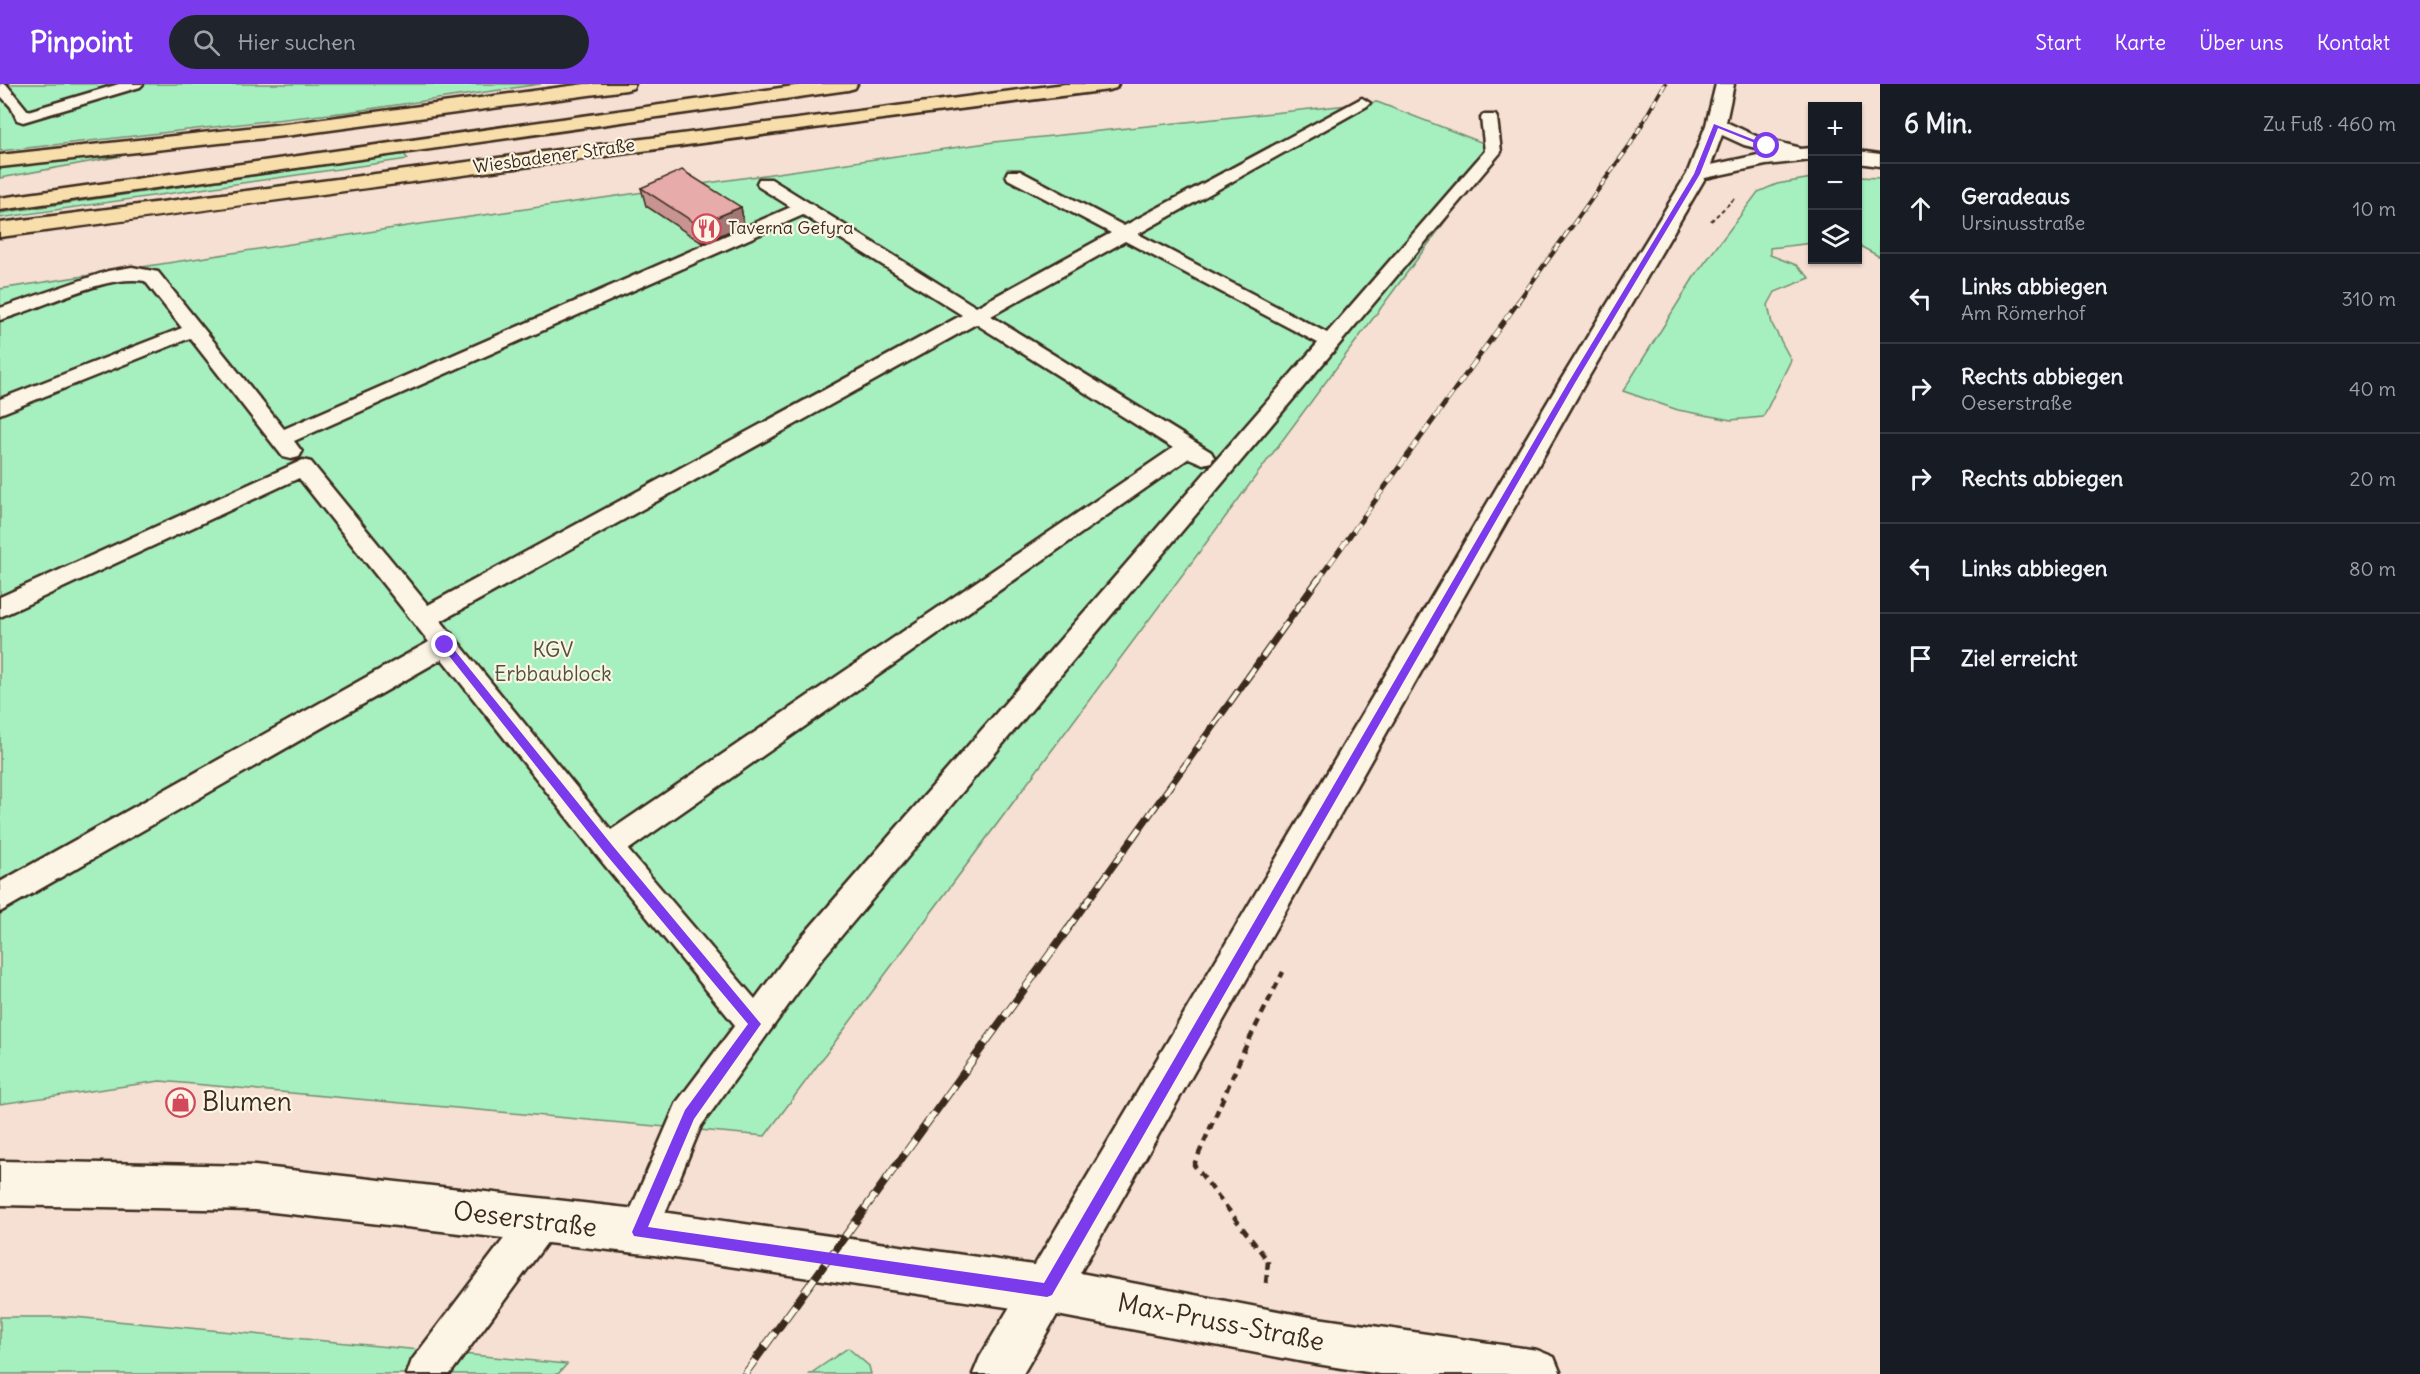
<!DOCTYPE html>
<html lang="de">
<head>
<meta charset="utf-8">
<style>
	body { margin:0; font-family:Delius,sans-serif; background:#20242c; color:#f1f3f6 }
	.controls { position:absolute; right:18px; top:18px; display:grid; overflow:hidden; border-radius:0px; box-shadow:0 2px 4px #0004 }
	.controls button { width:54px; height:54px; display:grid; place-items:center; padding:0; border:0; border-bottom:2px solid #363941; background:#171b24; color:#f1f3f6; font:30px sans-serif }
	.stop { position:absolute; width:18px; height:18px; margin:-14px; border:4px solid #7c3aed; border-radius:50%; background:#fff }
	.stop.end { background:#7c3aed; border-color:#fff; box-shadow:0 2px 6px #0008 }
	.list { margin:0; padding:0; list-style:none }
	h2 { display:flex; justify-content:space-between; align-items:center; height:78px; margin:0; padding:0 24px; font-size:26px }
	h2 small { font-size:20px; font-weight:400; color:#9ea1a6 }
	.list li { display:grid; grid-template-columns:39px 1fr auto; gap:18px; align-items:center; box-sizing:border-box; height:90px; padding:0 24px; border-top:2px solid #363941 }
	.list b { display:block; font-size:22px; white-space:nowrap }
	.list p { margin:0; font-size:20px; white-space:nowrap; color:#9ea1a6 }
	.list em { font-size:20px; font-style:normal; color:#9ea1a6 }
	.icon { flex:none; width:33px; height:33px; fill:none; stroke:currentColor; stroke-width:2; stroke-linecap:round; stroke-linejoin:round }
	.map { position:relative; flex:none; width:1880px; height:1290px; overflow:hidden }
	header { display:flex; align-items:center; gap:36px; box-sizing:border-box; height:84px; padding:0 30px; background:#7c3aed; color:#fff }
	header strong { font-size:28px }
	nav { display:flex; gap:33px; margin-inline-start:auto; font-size:21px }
	.search { width:420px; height:54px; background:#20242c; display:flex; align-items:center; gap:15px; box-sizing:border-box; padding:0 21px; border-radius:33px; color:#9ea1a6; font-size:22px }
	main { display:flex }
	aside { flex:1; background:#171b24 }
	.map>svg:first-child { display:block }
	.green { fill:#a6f0bf; stroke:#708d6e; stroke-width:1.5 }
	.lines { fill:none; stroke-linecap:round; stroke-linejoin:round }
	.service-casing { stroke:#3b2a1e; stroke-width:5 }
	.tertiary-casing { stroke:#3b2a1e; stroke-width:5 }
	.secondary-casing { stroke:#3b2a1e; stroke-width:5 }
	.motorway-casing { stroke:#3b2a1e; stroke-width:5 }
	.path-far1 { stroke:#3b2a1e; stroke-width:2; stroke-dasharray:4 3; stroke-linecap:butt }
	.path { stroke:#3b2a1e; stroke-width:4.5; stroke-dasharray:8 6; stroke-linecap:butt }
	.service { fill:#fcf5e5; fill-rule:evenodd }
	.tertiary { fill:#fcf5e5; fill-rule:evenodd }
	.secondary { fill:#fcf5e5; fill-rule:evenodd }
	.motorway { fill:#f8deab; fill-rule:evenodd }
	.rail-far3-casing { stroke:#3b2a1e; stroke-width:4.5 }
	.rail-far2-casing { stroke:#3b2a1e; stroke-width:5 }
	.rail-far1-casing { stroke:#3b2a1e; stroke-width:7 }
	.rail-casing { stroke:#3b2a1e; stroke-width:8 }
	.rail-far3 { stroke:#fcf5e5; stroke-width:3; stroke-dasharray:8; stroke-linecap:butt }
	.rail-far2 { stroke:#fcf5e5; stroke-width:4; stroke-dasharray:10; stroke-linecap:butt }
	.rail-far1 { stroke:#fcf5e5; stroke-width:4.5; stroke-dasharray:14; stroke-linecap:butt }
	.rail { stroke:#fcf5e5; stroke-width:6; stroke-dasharray:17; stroke-linecap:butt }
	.wall { fill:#c79491; stroke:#3b2a1e; stroke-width:1.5 }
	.shaded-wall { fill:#a27876; stroke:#3b2a1e; stroke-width:1.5 }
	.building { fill:#e7aca9; stroke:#3b2a1e; stroke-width:1.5 }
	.route { fill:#7c3aed }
	.labels { text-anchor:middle; stroke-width:4.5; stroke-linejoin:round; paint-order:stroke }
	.far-street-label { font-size:18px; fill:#3b2a1e; stroke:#fcf5e5 }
	.far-poi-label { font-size:18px; fill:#3b2a1e; stroke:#fcf5e5; text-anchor:start }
	.park-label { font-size:21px; fill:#50523e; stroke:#fcf5e5 }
	.near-poi-label { font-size:26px; fill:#3b2a1e; stroke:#fcf5e5; text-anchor:start }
	.near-street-label { font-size:26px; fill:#3b2a1e; stroke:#fcf5e5 }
</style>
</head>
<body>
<header>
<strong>Pinpoint</strong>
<div class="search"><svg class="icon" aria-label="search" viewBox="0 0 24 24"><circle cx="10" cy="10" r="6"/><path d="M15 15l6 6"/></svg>Hier suchen</div>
<nav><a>Start</a><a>Karte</a><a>Über uns</a><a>Kontakt</a></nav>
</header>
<main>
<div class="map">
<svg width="1880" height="1290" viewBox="0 0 1880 1290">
	<rect width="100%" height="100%" fill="#f6dfd3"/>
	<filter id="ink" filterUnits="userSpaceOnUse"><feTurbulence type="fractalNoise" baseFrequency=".0167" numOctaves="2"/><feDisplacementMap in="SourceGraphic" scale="12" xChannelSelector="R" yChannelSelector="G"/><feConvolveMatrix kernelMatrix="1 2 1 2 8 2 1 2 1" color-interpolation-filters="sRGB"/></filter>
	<g filter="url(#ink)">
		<!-- green -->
		<path class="green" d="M0,0H541L348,28L0,67Z
			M1377,18L1499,65L765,1052L160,997L0,1020V205L414,141L994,58Z
			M404,70L408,75L0,134V129Z
			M107,72H122L0,94V83Z
			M1858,93L1880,94V173L1858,161Z
			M1812,94V159L1770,164V171L1796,181L1810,194L1775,208L1768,221L1772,240L1791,276L1763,333L1731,336L1678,326L1623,307L1694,193L1758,108L1777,100Z
			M0,1233H74L567,1280L558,1290H0Z
			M848,1264L869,1282L871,1290H810Z"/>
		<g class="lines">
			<defs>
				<path id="service" d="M0,0H6L28,27L119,0H143L140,3L23,38L17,36L11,23L0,11Z
					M1362,14L1370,19L1367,22L1138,150L1327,249L1485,67L1481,34L1483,31H1495L1497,34L1501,68L821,876L701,1042L652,1161L639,1166L626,1161L621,1148L677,1018L735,941L598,773L442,575L0,828V798L429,558L299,394L0,533V513L303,376L311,378L428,521L962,231L803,131L294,357L302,368L299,373L291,375L283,373L190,254L0,330V315L182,244L145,197C103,190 42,225 0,236V224L108,187L132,183L158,188L284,345L791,123L759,103L757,99L759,95H771L976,223L1111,149L1008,95L1006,91L1008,87H1020L1124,142ZM1125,157L1318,259L799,856L755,915L628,766L1189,374L1203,380L1211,378L1214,373L1211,368L991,232ZM976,240L1173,364L611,746L441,537Z
					M541,1118L554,1123L559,1136L554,1149L450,1290H407L412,1276L528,1123Z"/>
				<path id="tertiary" d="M0,1077L255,1082L654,1127L1047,1183L1063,1190L1070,1206L1063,1222L1047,1229L654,1171L255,1126L0,1121Z"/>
				<path id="secondary" d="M1716,0H1734L1726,38L1758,53L1797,63L1799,65L1812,64V76L1766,81L1705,94L1585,299L1080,1189L1304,1232L1537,1266L1554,1273L1561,1290H1380L1304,1278L1057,1231L1023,1290H973L980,1273L1559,299L1687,90L1706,41ZM1722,51L1744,61L1772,68L1711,81Z
					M1858,67L1880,70V82L1858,79Z"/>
				<path id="motorway" d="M585,0H635L633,4L626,6L293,51L0,83V71L293,39Z
					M809,0H857L855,4L848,6L0,126V114Z
					M1065,0H1118L1116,4L1109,6C739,52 370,105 0,153V139Z"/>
			</defs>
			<!-- service casing -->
			<use href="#service" class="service-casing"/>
			<!-- tertiary casing -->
			<use href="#tertiary" class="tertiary-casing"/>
			<!-- secondary casing -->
			<use href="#secondary" class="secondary-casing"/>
			<!-- motorway casing -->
			<use href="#motorway" class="motorway-casing"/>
			<!-- path-far1 -->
			<path class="path-far1" d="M1711,137L1734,115"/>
			<!-- path -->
			<path class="path" d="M1266,1199L1268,1177L1194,1081L1245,964L1283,888"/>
			<!-- service -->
			<use href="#service" class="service"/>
			<!-- tertiary -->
			<use href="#tertiary" class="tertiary"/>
			<!-- secondary -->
			<use href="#secondary" class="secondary"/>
			<!-- motorway -->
			<use href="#motorway" class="motorway"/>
			<defs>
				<path id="rail-far3" d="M1517,219L1630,61L1665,0"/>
				<path id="rail-far2" d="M1318,496L1518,218"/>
				<path id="rail-far1" d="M1067,846L1319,494"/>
				<path id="rail" d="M745,1290L1068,845"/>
			</defs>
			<!-- rail-far3 casing -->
			<use href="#rail-far3" class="rail-far3-casing"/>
			<!-- rail-far2 casing -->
			<use href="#rail-far2" class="rail-far2-casing"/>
			<!-- rail-far1 casing -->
			<use href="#rail-far1" class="rail-far1-casing"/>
			<!-- rail casing -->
			<use href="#rail" class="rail-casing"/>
			<!-- rail-far3 -->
			<use href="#rail-far3" class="rail-far3"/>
			<!-- rail-far2 -->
			<use href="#rail-far2" class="rail-far2"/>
			<!-- rail-far1 -->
			<use href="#rail-far1" class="rail-far1"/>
			<!-- rail -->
			<use href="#rail" class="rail"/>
		</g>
		<!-- wall -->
		<path class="wall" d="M641,104L741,123L744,141L702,159L646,122Z"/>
		<!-- shaded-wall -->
		<path class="shaded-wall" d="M741,123L744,141L702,159L698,141Z"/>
		<!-- building -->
		<path class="building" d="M682,86L741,123L698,141L641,104Z"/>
	</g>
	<!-- route -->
	<path class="route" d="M1714,40L1770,62L1765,63L1718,44L1700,90L1575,299L1052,1211L1047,1213L634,1152L632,1148L685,1026L748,940L604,768L442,563V558H448L612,761L761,940L694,1035L648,1143L1044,1199L1568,299L1694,90Z"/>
	<!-- icons -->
	<defs>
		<symbol id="restaurant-ring" viewBox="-11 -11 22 22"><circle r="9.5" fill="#fcf5e5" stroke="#d1495b" stroke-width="1.5"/><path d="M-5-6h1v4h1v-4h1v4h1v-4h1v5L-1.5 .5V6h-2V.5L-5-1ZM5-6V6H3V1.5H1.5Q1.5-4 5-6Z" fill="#d1495b"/></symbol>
		<symbol id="shop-ring" viewBox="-11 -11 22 22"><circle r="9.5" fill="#fcf5e5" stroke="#d1495b" stroke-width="1.5"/><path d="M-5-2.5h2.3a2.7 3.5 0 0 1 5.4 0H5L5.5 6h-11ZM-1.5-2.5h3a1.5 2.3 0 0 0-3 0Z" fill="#d1495b"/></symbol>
	</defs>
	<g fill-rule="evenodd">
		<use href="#restaurant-ring" x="690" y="128" width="33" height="33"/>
		<use href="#shop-ring" x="164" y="1002" width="33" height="33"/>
	</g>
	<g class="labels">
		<!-- far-street labels -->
		<g class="far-street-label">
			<text transform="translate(554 72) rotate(-8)" y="6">Wiesbadener Straße</text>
		</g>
		<!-- far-poi labels -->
		<g class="far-poi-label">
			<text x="728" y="150">Taverna Gefyra</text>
		</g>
		<!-- park labels -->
		<g class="park-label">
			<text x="553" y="573">KGV<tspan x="553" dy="24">Erbbaublock</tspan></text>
		</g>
		<!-- near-poi labels -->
		<g class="near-poi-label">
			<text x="202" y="1027">Blumen</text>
		</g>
		<!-- near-street labels -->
		<g class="near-street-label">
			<text transform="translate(525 1135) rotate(7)" y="9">Oeserstraße</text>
			<text transform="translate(1221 1238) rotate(11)" y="9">Max-Pruss-Straße</text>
		</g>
	</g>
</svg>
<div class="controls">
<button>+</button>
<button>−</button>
<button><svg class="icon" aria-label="layers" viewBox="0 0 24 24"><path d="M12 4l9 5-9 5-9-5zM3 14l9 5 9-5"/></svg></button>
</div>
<div class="stop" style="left:1767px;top:62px"></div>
<div class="stop end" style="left:445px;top:561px"></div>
</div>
<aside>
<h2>6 Min.<small>Zu Fuß · 460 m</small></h2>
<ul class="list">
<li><svg class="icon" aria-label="ahead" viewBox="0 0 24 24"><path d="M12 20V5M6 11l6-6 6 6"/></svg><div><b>Geradeaus</b><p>Ursinusstraße</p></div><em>10 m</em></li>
<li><svg class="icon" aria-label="left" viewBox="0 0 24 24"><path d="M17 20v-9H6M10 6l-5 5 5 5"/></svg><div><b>Links abbiegen</b><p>Am Römerhof</p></div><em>310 m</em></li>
<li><svg class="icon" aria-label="right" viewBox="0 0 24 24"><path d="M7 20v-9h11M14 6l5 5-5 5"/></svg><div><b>Rechts abbiegen</b><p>Oeserstraße</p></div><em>40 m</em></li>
<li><svg class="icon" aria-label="right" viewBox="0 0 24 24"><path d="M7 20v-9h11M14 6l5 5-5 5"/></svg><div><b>Rechts abbiegen</b></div><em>20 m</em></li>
<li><svg class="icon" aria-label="left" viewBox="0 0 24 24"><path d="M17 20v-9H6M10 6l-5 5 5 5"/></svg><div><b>Links abbiegen</b></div><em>80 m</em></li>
<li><svg class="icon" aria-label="arrive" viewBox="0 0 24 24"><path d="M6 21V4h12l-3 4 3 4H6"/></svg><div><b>Ziel erreicht</b></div></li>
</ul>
</aside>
</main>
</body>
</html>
